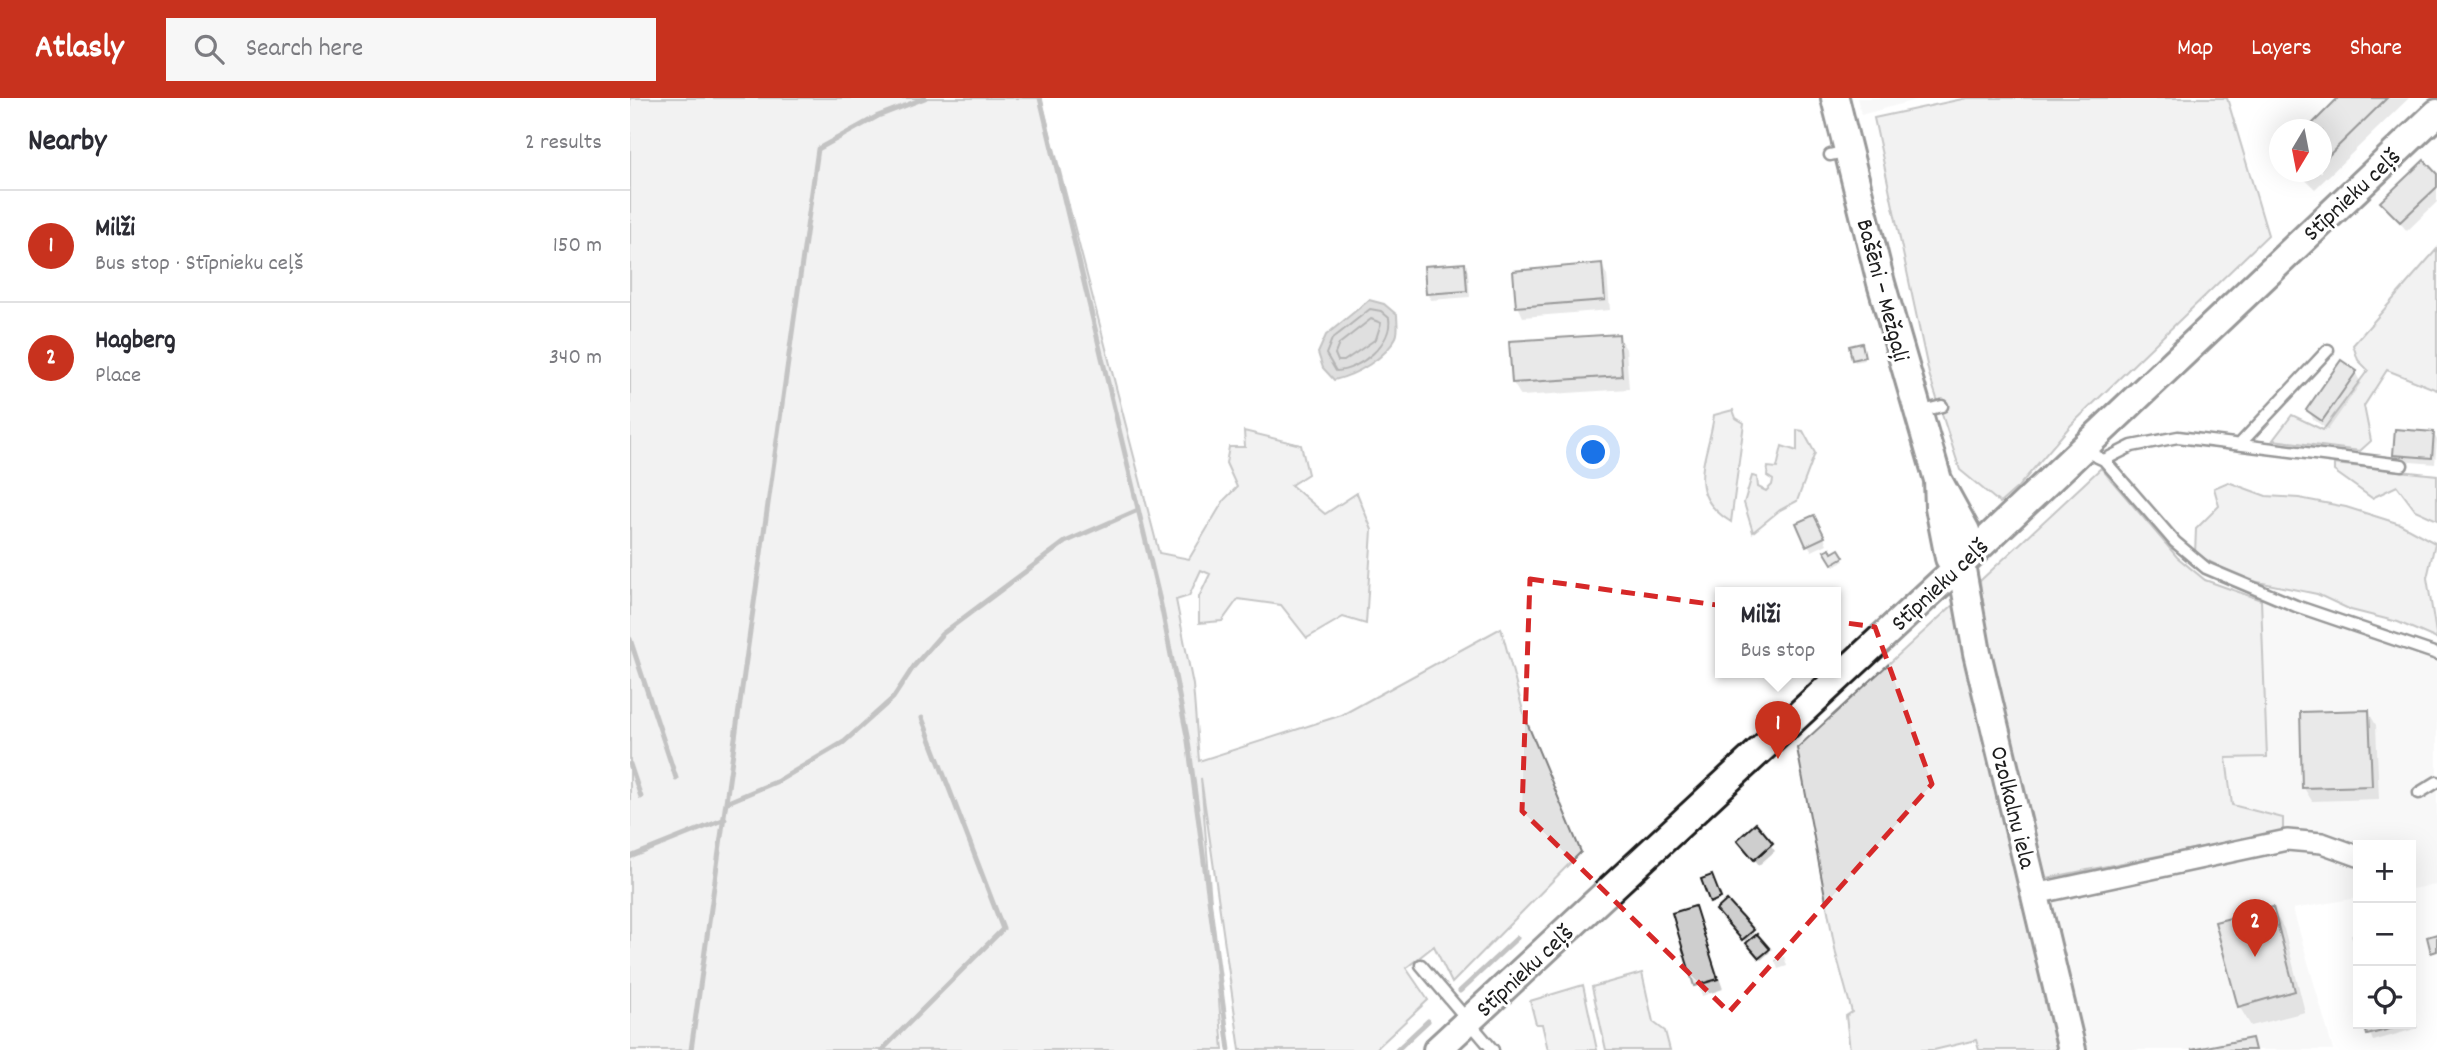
<!DOCTYPE html>
<html lang="en">
<head>
<meta charset="utf-8">
<style>
	body { margin:0; font-family:Dekko,sans-serif; background:#f7f7f7; color:#2b2b33 }
	.controls { position:absolute; right:21px; bottom:21px; display:grid; overflow:hidden; border-radius:0px; box-shadow:0 7px 28px #0002 }
	.controls button { width:63px; height:63px; display:grid; place-items:center; padding:0; border:0; border-bottom:2px solid #e1e1e2; background:#fff; color:#2b2b33; font:35px sans-serif }
	.compass { position:absolute; left:1639px; top:21px; width:63px; height:63px; border-radius:50%; background:#fff; box-shadow:0 7px 28px #0002; rotate:190deg }
	.you { position:absolute; left:964px; top:355px; width:24px; height:24px; margin:-18px; border:5px solid #fff; border-radius:50%; background:#1a73e8; box-shadow:0 0 0 10px #1a73e833 }
	.badge { display:grid; place-items:center; width:46px; height:46px; border-radius:50%; background:#c8321e; color:#fff; font-size:23px; font-weight:700 }
	.pin { position:absolute; translate:-50% -58px; filter:drop-shadow(0 2px 4px #0008) }
	.pin::after { content:''; position:absolute; top:37px; width:24px; height:21px; background:inherit; clip-path:polygon(0 0,100% 0,50% 100%) }
	.popup { position:absolute; left:1085px; top:489px; width:126px; height:91px; box-sizing:border-box; display:grid; place-content:center; border-radius:0px; background:#fff; filter:drop-shadow(0 2px 5px #0005); font-size:23px; white-space:nowrap; color:#7c7c81 }
	.popup b { font-size:26px; color:#2b2b33 }
	.popup::after { content:''; position:absolute; left:50%; top:100%; margin-left:-14px; border:14px solid transparent; border-top-color:#fff }
	.list { margin:0; padding:0; list-style:none }
	h2 { display:flex; justify-content:space-between; align-items:center; height:91px; margin:0; padding:0 28px; font-size:30px }
	h2 small { font-size:23px; font-weight:400; color:#7c7c81 }
	.list li { display:grid; grid-template-columns:46px 1fr auto; gap:21px; align-items:center; box-sizing:border-box; height:112px; padding:0 28px; border-top:2px solid #e1e1e2 }
	.list b { display:block; font-size:26px; white-space:nowrap }
	.list p { margin:0; font-size:23px; white-space:nowrap; color:#7c7c81 }
	.list em { font-size:23px; font-style:normal; color:#7c7c81 }
	.icon { flex:none; width:38px; height:38px; fill:none; stroke:currentColor; stroke-width:2; stroke-linecap:round; stroke-linejoin:round }
	.map { position:relative; flex:none; width:1807px; height:952px; overflow:hidden }
	header { display:flex; align-items:center; gap:42px; box-sizing:border-box; height:98px; padding:0 35px; background:#c8321e; color:#fff }
	header strong { font-size:33px }
	nav { display:flex; gap:38px; margin-inline-start:auto; font-size:24px }
	.search { width:490px; height:63px; background:#f7f7f7; display:flex; align-items:center; gap:18px; box-sizing:border-box; padding:0 24px; border-radius:0px; color:#7c7c81; font-size:26px }
	main { display:flex }
	aside { flex:1; background:#fff }
	.map>svg:first-child { display:block }
	.built { fill:#f0f0f0 }
	.green { fill:#e2e2e2; stroke:#7f7f7f; stroke-width:2 }
	.water { fill:#b8b8b8; stroke:#7a7a7a; stroke-width:2 }
	.shadow { fill:#0003 }
	.lines { fill:none; stroke-linecap:round; stroke-linejoin:round }
	.shore { stroke:#5a5a5a; stroke-width:2 }
	.stream { stroke:#7a7a7a; stroke-width:5 }
	.building { fill:#cecece; stroke:#1c1c1c; stroke-width:2 }
	.lane-casing { stroke:#1c1c1c; stroke-width:15 }
	.street-casing { stroke:#1c1c1c; stroke-width:24 }
	.secondary-casing { stroke:#1c1c1c; stroke-width:32 }
	.lane { stroke:#fff; stroke-width:10 }
	.street { stroke:#fff; stroke-width:19 }
	.secondary { stroke:#fff; stroke-width:26 }
	.marked { fill:none; stroke:#d62828; stroke-width:5; stroke-dasharray:14 9; stroke-linejoin:round }
	.labels { text-anchor:middle; stroke-width:6; stroke-linejoin:round; paint-order:stroke }
	.street-label { font-size:24px; fill:#1c1c1c; stroke:#fff }
</style>
</head>
<body>
<header>
<strong>Atlasly</strong>
<div class="search"><svg class="icon" aria-label="search" viewBox="0 0 24 24"><circle cx="10" cy="10" r="6"/><path d="M15 15l6 6"/></svg>Search here</div>
<nav><a>Map</a><a>Layers</a><a>Share</a></nav>
</header>
<main>
<aside>
<h2>Nearby<small>2 results</small></h2>
<ul class="list">
<li><span class="badge">1</span><div><b>Milži</b><p>Bus stop · Stīpnieku ceļš</p></div><em>150 m</em></li>
<li><span class="badge">2</span><div><b>Hagberg</b><p>Place</p></div><em>340 m</em></li>
</ul>
</aside>
<div class="map">
<svg width="1807" height="952" viewBox="0 0 1807 952">
	<rect width="100%" height="100%" fill="#fff"/>
	<filter id="ink" filterUnits="userSpaceOnUse"><feTurbulence type="fractalNoise" baseFrequency=".0143" numOctaves="2"/><feDisplacementMap in="SourceGraphic" scale="14" xChannelSelector="R" yChannelSelector="G"/><feConvolveMatrix kernelMatrix="1 2 1 2 8 2 1 2 1" color-interpolation-filters="sRGB"/></filter>
	<g filter="url(#ink)">
		<!-- built -->
		<path class="built" d="M1227,0H1293L1231,17Z
			M1631,502L1807,563V787L1781,791V747H1728V800L1663,811L1703,952H1455L1412,781L1653,733V720L1602,707L1596,659L1637,658Z"/>
		<!-- green -->
		<path class="green" d="M0,0H411L529,455L559,461L594,402L607,389L596,365L599,349H615L614,333L671,347L678,376L661,387L695,416L727,395L742,432L736,526L713,519L677,540L651,507L608,501L592,523L569,525V499L580,476L571,472L559,498L546,502L563,587L569,663L712,617L871,530L895,620L951,754L822,885L804,848L776,870L798,902L745,952H610L571,680L593,952H0Z
			M1337,0H1597L1638,137L1441,327L1388,389L1370,405L1330,372L1299,276L1244,20Z
			M1807,151V292L1757,272L1734,308L1741,343L1730,353L1643,342L1662,317L1693,332L1738,272L1728,262L1723,247Z
			M1103,312L1106,320L1114,325L1101,424C1052,394 1079,360 1084,317Z
			M1167,332L1173,333L1185,355L1167,403L1150,412L1123,434L1114,405L1122,378L1127,379L1128,389L1136,393L1142,387L1143,382L1137,378L1138,369L1147,370L1152,348L1167,353Z
			M1704,366L1807,377V422L1785,412L1767,388L1742,400L1704,373Z
			M1471,370L1547,459L1575,482L1631,502L1637,659L1596,660L1602,707L1653,720V733L1412,781L1357,539L1350,483Z
			M1598,384L1636,398L1669,400L1716,409L1770,426L1805,445L1797,480L1807,541L1768,524L1721,512L1687,496L1613,481L1565,456L1566,431L1589,408L1584,390Z
			M1324,506L1429,952H1349L1346,942L1304,952H1220L1216,918L1222,914L1206,856L1167,650Z
			M1012,875L1023,924L1035,933L1040,952H976L962,889Z
			M953,887L967,952H918L912,926H906L900,903Z"/>
		<!-- water -->
		<path class="water" d="M739,202L754,206L767,217C767,224 769,233 766,239C756,260 726,277 704,282L693,270L688,255L696,237Z"/>
		<!-- shadow -->
		<path class="shadow" d="M1711,0H1779L1685,91L1667,74H1692V32Z
			M1807,78V104L1777,133L1752,104Z
			M834,167L838,173L840,199L801,202L798,196Z
			M971,167L977,177L980,212L893,219L888,208Z
			M988,238L996,251L999,291L891,298L883,285Z
			M1232,250L1235,262L1225,264L1224,261Z
			M1725,274L1731,285L1698,332L1684,322L1678,312Z
			M1803,335L1807,342L1805,366L1769,363L1765,357Z
			M1187,425L1197,446L1182,453L1178,447Z
			M1208,453L1214,463L1204,468L1196,454L1202,457Z
			M1738,613L1746,627L1749,701L1682,703L1674,690Z
			M1126,728L1145,753L1129,767L1109,742Z
			M1065,810L1093,891L1072,898L1044,816Z
			M1642,811L1654,831L1675,914L1621,928L1609,908Z
			M1090,815L1122,833L1124,836L1115,843Z
			M1728,835V856L1721,837Z
			M1120,848L1138,852L1140,854L1131,862Z
			M1154,858L1157,868L1148,871L1145,862Z
			M1781,910L1788,930L1743,943L1736,926H1781Z"/>
		<g class="lines">
			<!-- shore -->
			<path class="shore" d="M740,211L751,213L759,220C763,245 730,272 706,273L696,256L702,241Z
				M741,221L751,225L746,241L714,263H708L705,256L709,246Z"/>
			<!-- stream -->
			<path class="stream" d="M410,0L531,507L558,643L599,952
				M0,541L46,680
				M0,666L11,699
				M98,704L148,683L214,644L263,600L284,568L312,536L435,444L508,412
				M0,759L95,721
				M830,893L887,840
				M61,952L188,51L248,18L295,0
				M252,952L373,831L292,620
				M767,952L798,923"/>
		</g>
		<!-- building -->
		<path class="building" d="M1708,0H1757L1692,64V32H1676Z
			M1794,62L1807,76V89L1770,124L1750,104Z
			M835,165L837,193L796,196L794,168Z
			M972,165L975,202L886,209L883,173Z
			M989,236L992,278L882,285L879,243Z
			M1232,245L1235,259L1222,262L1219,248Z
			M1711,262L1727,273L1692,323L1676,312Z
			M1765,331L1804,334L1802,360L1763,357Z
			M1184,417L1195,439L1176,448L1166,425Z
			M1200,450L1202,455L1209,451L1214,459L1202,466L1194,453Z
			M1739,612L1742,688L1672,690L1670,614Z
			M1126,725L1143,745L1124,762L1107,742Z
			M1082,777L1091,800L1080,805L1071,781Z
			M1097,802L1124,832L1112,842L1086,812Z
			M1065,808L1088,881L1064,888L1042,815Z
			M1643,809L1665,893L1608,909L1585,824Z
			M1127,836L1140,851L1129,860L1116,845Z
			M1807,836V853L1801,855L1797,839Z
			M1734,926H1779L1737,937Z
			M1622,940L1625,952H1561Z"/>
		<g class="lines">
			<defs>
				<path id="lane" d="M1200,57L1218,53
					M1289,314L1312,308
					M1610,346L1698,252
					M1452,352L1474,362L1545,444L1576,470L1666,508L1807,556
					M1474,362L1502,348L1548,339L1772,367
					M1789,695L1807,684
					M791,867L863,952"/>
				<path id="street" d="M1405,796L1657,742L1692,745L1728,758"/>
				<path id="secondary" d="M1205,0L1251,185L1308,382L1309,409L1319,460L1331,466
					M1308,382L1336,433L1331,466L1347,555L1442,952
					M807,952L1331,466L1807,15"/>
			</defs>
			<!-- lane casing -->
			<use href="#lane" class="lane-casing"/>
			<!-- street casing -->
			<use href="#street" class="street-casing"/>
			<!-- secondary casing -->
			<use href="#secondary" class="secondary-casing"/>
			<!-- lane -->
			<use href="#lane" class="lane"/>
			<!-- street -->
			<use href="#street" class="street"/>
			<!-- secondary -->
			<use href="#secondary" class="secondary"/>
		</g>
	</g>
	<!-- marked area -->
	<path d="M0 0H1807V952H0ZM900,481L1245,529L1302,686L1099,914L892,713Z" fill="#fff" fill-opacity=".55" fill-rule="evenodd"/>
	<path class="marked" d="M900,481L1245,529L1302,686L1099,914L892,713Z"/>
	<g class="labels">
		<!-- street labels -->
		<g class="street-label">
			<text transform="translate(1721 96) rotate(-43)" y="8">Stīpnieku ceļš</text>
			<text transform="translate(1254 192) rotate(75)" y="8">Bašēni – Mežgaļi</text>
			<text transform="translate(1309 486) rotate(-43)" y="8">Stīpnieku ceļš</text>
			<text transform="translate(1384 709) rotate(76)" y="8">Ozolkalnu iela</text>
			<text transform="translate(894 872) rotate(-43)" y="8">Stīpnieku ceļš</text>
		</g>
	</g>
</svg>
<div class="controls">
<button>+</button>
<button>−</button>
<button><svg class="icon" aria-label="locate" viewBox="0 0 24 24"><circle cx="12" cy="12" r="6"/><path d="M12 2v4M12 18v4M2 12h4M18 12h4"/></svg></button>
</div>
<svg class="compass" viewBox="-18 -18 36 36"><path d="M0-13l5 13h-10z" fill="#e53935"/><path d="M0 13l5-13h-10z" fill="#7c7c81"/></svg>
<div class="you"></div>
<div class="pin badge" style="left:1148px;top:661px">1</div>
<div class="popup"><b>Milži</b>Bus stop</div>
<div class="pin badge" style="left:1625px;top:859px">2</div>
</div>
</main>
</body>
</html>
